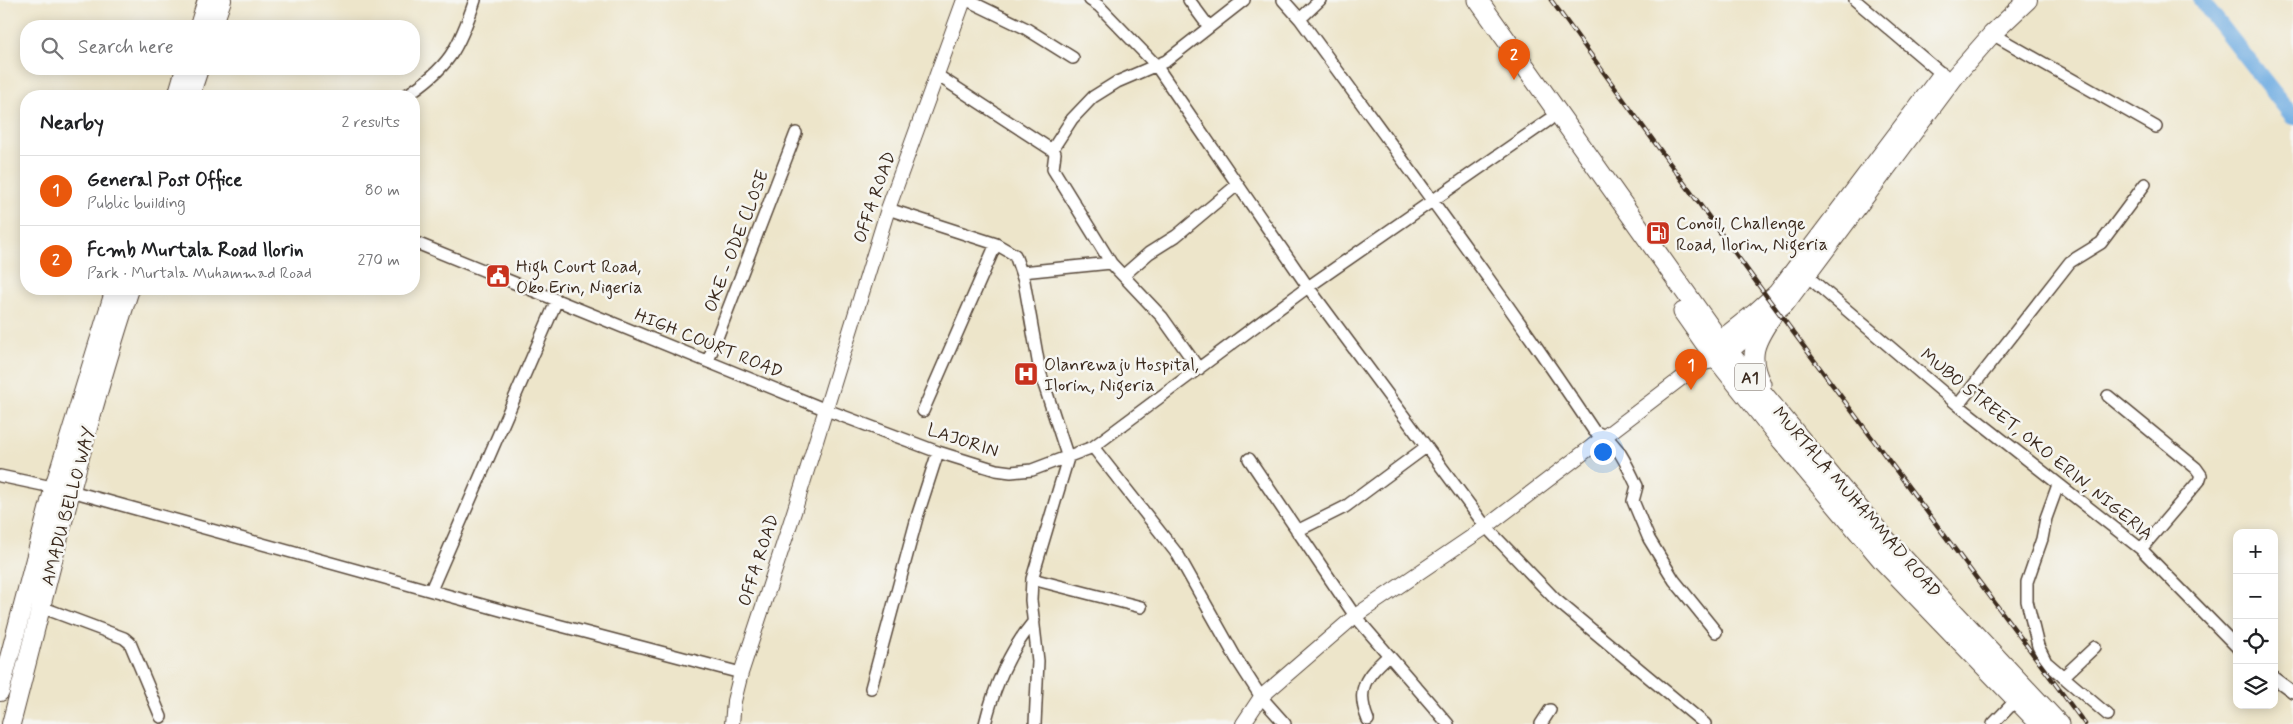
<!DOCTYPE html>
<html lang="en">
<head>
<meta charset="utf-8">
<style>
	body { margin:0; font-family:Mynerve,sans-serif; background:#f6f6f6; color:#202124 }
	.controls { position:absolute; right:15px; bottom:15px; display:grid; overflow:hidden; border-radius:10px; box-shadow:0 2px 12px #0003 }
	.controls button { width:45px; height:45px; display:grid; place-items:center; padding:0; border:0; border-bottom:1px solid #e0e0e0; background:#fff; color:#202124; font:25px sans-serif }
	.you { position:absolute; left:1602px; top:451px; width:18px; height:18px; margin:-12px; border:4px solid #fff; border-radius:50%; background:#1a73e8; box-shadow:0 0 0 8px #1a73e833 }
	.badge { display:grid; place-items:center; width:32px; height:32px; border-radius:50%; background:#ea580c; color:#fff; font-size:16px; font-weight:700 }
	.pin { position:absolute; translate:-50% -41px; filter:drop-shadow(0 1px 2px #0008) }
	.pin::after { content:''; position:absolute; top:26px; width:18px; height:15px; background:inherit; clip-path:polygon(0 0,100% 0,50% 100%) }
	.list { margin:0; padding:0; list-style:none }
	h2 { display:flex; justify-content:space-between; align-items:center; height:65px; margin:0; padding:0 20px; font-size:21px }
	h2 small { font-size:16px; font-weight:400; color:#757577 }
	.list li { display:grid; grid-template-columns:32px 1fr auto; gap:15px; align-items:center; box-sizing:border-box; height:70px; padding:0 20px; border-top:1px solid #e0e0e0 }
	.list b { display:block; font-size:19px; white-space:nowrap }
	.list p { margin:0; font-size:16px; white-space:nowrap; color:#757577 }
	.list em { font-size:16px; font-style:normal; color:#757577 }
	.icon { flex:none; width:28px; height:28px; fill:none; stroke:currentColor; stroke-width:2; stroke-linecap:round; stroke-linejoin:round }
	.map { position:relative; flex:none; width:2293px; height:724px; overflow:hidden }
	.search { position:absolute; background:#fff; box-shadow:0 2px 12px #0003; left:20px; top:20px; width:400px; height:55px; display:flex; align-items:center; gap:12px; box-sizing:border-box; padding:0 18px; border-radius:20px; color:#757577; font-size:19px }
	.panel { position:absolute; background:#fff; box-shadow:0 2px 12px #0003; left:20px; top:90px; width:400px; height:205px; border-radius:20px }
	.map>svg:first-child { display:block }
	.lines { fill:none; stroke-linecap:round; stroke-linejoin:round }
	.river { stroke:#71ade2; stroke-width:16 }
	.minor-casing { stroke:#564638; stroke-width:14 }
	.tertiary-casing { stroke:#564638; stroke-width:16 }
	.primary-casing { stroke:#564638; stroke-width:20 }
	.trunk-casing { stroke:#564638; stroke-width:21 }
	.minor { stroke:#fff; stroke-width:11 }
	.tertiary { stroke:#fff; stroke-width:14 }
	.primary { stroke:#fff; stroke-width:18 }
	.trunk { stroke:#fff; stroke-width:19 }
	.rail-casing { stroke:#3b2a1e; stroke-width:4.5 }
	.rail { stroke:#f6f6f2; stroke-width:2.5; stroke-dasharray:8; stroke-linecap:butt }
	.labels { text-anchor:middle; stroke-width:5; stroke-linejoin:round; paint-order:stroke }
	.shield { fill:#f6f6f2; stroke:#73675e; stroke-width:1 }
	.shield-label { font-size:16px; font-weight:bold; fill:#3b2a1e }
	.street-label { font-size:18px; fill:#3b2a1e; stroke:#f6f6f2 }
	.poi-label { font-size:18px; fill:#3b2a1e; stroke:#f6f6f2; text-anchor:start }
</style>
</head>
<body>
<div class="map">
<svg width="2293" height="724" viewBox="0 0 2293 724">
	<rect width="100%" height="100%" fill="#f6f6f2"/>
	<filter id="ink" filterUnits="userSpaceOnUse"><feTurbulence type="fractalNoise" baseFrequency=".02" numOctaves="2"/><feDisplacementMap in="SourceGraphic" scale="10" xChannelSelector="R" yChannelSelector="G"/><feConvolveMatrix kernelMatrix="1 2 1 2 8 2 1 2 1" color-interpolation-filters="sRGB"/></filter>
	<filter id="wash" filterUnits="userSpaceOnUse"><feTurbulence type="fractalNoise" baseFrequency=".0096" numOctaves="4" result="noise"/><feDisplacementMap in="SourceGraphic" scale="20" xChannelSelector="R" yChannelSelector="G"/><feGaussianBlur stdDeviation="1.12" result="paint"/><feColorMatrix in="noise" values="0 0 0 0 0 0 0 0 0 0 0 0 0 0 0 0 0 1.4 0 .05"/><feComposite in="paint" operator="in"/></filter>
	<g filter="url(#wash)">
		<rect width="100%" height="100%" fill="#ede5ca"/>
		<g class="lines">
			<!-- river -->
			<path class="river" d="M2201,0L2293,117"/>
		</g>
	</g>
	<g filter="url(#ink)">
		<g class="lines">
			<defs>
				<path id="minor" d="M967,0L1025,28L1073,58
					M1090,0L1099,6L1155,64L1308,287L1486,527L1556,600L1705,724
					M1189,0L1209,27
					M1283,0L1300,19C1399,156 1500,290 1594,431C1618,440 1626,464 1637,486L1633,501L1649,539L1674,580L1716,632
					M1855,0L1942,74
					M1300,19L1320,0
					M1992,34L2156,127
					M937,75L1052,150
					M405,96C449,68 459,48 475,0
					M888,209L996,244L1015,255L1024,281L1040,372L1068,458L1032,579L1031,600L1038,661L1035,724
					M414,242L824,409L938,452L996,470L1011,472L1032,470L1093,447
					M1022,272L1111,263
					M1124,275L1149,253L1176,236L1237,185
					M1807,276L1958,405L2141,549L2237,647
					M708,361L796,133
					M1199,369L1162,317L1111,263L1053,169L1055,153L1052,150L1072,119L1093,97L1117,82L1166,61L1244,0
					M2108,396L2196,468L2201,475L2199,481L2141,549
					M1958,405L2070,262L2101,243L2145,184
					M923,411L996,244
					M1249,459L1355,616L1448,724
					M0,476L71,491L504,611L741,673
					M2058,485L2046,518L2042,539L2027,582V601L2038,646L2046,662L2108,715
					M1297,531L1345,507L1426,447
					M1032,579L1141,607
					M431,590L557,300
					M41,607L124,638L130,643L161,717
					M2063,677L2095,647
					M2274,678L2293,692
					M871,688L918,514L938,452
					M1368,720C1355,688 1366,677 1388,656
					M985,724C994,687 1009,651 1034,621
					M1285,724L1261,697L1236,658L1178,555L1093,447L1308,287L1549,120
					M1541,724L1550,710
					M1993,724L2017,699"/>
				<path id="tertiary" d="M732,724L734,701L741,673L794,512L888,209L964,0
					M1243,724L1261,697L1355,616L1486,527L1700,364L1718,360"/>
				<path id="primary" d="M199,26L207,0
					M213,26L222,0
					M177,96L185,69
					M190,96L199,69
					M1709,349L1757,311L1777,293L1941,76
					M1718,360L1785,304L1956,75L1992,34L2028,0
					M0,692L54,487L115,289
					M11,724C49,579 83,431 130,289"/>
				<path id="trunk" d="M1478,0L1722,344L1841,488L1890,544L2059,724
					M1683,312L1709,349L1782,441L1882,560L2040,724
					M1761,384C1747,356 1755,341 1772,316"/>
			</defs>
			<!-- minor casing -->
			<use href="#minor" class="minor-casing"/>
			<!-- tertiary casing -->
			<use href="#tertiary" class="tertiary-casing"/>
			<!-- primary casing -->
			<use href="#primary" class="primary-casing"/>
			<!-- trunk casing -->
			<use href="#trunk" class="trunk-casing"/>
			<!-- minor -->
			<use href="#minor" class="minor"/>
			<!-- tertiary -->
			<use href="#tertiary" class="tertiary"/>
			<!-- primary -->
			<use href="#primary" class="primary"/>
			<!-- trunk -->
			<use href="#trunk" class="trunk"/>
			<defs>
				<path id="rail" d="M1551,0L1770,301L2085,724"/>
			</defs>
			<!-- rail casing -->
			<use href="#rail" class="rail-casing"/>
			<!-- rail -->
			<use href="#rail" class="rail"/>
		</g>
	</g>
	<!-- icons -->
	<defs>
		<symbol id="fuel-square" viewBox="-11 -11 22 22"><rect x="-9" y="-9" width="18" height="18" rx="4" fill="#c8321e" stroke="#f6f6f2"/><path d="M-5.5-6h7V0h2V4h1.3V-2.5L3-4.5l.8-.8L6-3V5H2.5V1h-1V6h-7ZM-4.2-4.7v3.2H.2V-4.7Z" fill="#fff"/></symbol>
		<symbol id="civic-square" viewBox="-11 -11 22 22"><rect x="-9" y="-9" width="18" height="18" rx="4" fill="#c8321e" stroke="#f6f6f2"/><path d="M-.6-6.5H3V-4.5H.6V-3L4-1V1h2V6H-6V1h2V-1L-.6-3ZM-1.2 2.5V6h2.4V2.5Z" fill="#fff"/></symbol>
		<symbol id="hospital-square" viewBox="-11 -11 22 22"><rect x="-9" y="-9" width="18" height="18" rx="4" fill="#c8321e" stroke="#f6f6f2"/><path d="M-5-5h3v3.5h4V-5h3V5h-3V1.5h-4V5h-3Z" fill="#fff"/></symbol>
	</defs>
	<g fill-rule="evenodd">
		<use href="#fuel-square" x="1644" y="219" width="28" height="28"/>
		<use href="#civic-square" x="484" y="262" width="28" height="28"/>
		<use href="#hospital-square" x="1012" y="360" width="28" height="28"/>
	</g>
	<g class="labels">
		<!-- shield labels -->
		<rect class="shield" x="1735" y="363.5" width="30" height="27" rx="4"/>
		<g class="shield-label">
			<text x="1750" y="383">A1</text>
		</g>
		<!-- street labels -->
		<g class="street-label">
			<text transform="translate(874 197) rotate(-71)" y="6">OFFA ROAD</text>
			<text transform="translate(736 241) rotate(-69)" y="6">OKE - ODE CLOSE</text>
			<text transform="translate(709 343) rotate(22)" y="6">HIGH COURT ROAD</text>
			<text transform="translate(963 440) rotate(18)" y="6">LAJORIN</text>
			<text transform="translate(2037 444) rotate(39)" y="6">MUBO STREET, OKO ERIN, NIGERIA</text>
			<text transform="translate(1857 502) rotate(49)" y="6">MURTALA MUHAMMAD ROAD</text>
			<text transform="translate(68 506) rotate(-75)" y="6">AMADU BELLO WAY</text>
			<text transform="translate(758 560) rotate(-72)" y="6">OFFA ROAD</text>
		</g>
		<!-- poi labels -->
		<g class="poi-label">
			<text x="1676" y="229">Conoil, Challenge<tspan x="1676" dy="21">Road, Ilorin, Nigeria</tspan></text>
			<text x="516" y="272">High Court Road,<tspan x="516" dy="21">Oko Erin, Nigeria</tspan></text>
			<text x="1044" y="370">Olanrewaju Hospital,<tspan x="1044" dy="21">Ilorin, Nigeria</tspan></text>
		</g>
	</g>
</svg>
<div class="controls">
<button>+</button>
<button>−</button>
<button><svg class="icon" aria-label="locate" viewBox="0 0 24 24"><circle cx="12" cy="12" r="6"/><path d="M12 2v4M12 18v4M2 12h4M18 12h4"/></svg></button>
<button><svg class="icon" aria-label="layers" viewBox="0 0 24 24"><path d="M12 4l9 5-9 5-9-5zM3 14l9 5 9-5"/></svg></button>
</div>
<div class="you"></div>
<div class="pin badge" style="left:1691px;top:390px">1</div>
<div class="pin badge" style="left:1514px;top:80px">2</div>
<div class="search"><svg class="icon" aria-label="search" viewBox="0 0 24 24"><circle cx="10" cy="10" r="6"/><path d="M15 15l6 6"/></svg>Search here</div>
<section class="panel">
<h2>Nearby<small>2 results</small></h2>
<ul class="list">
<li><span class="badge">1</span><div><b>General Post Office</b><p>Public building</p></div><em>80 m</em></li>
<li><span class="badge">2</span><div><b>Fcmb Murtala Road Ilorin</b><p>Park · Murtala Muhammad Road</p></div><em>270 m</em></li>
</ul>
</section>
</div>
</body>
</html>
